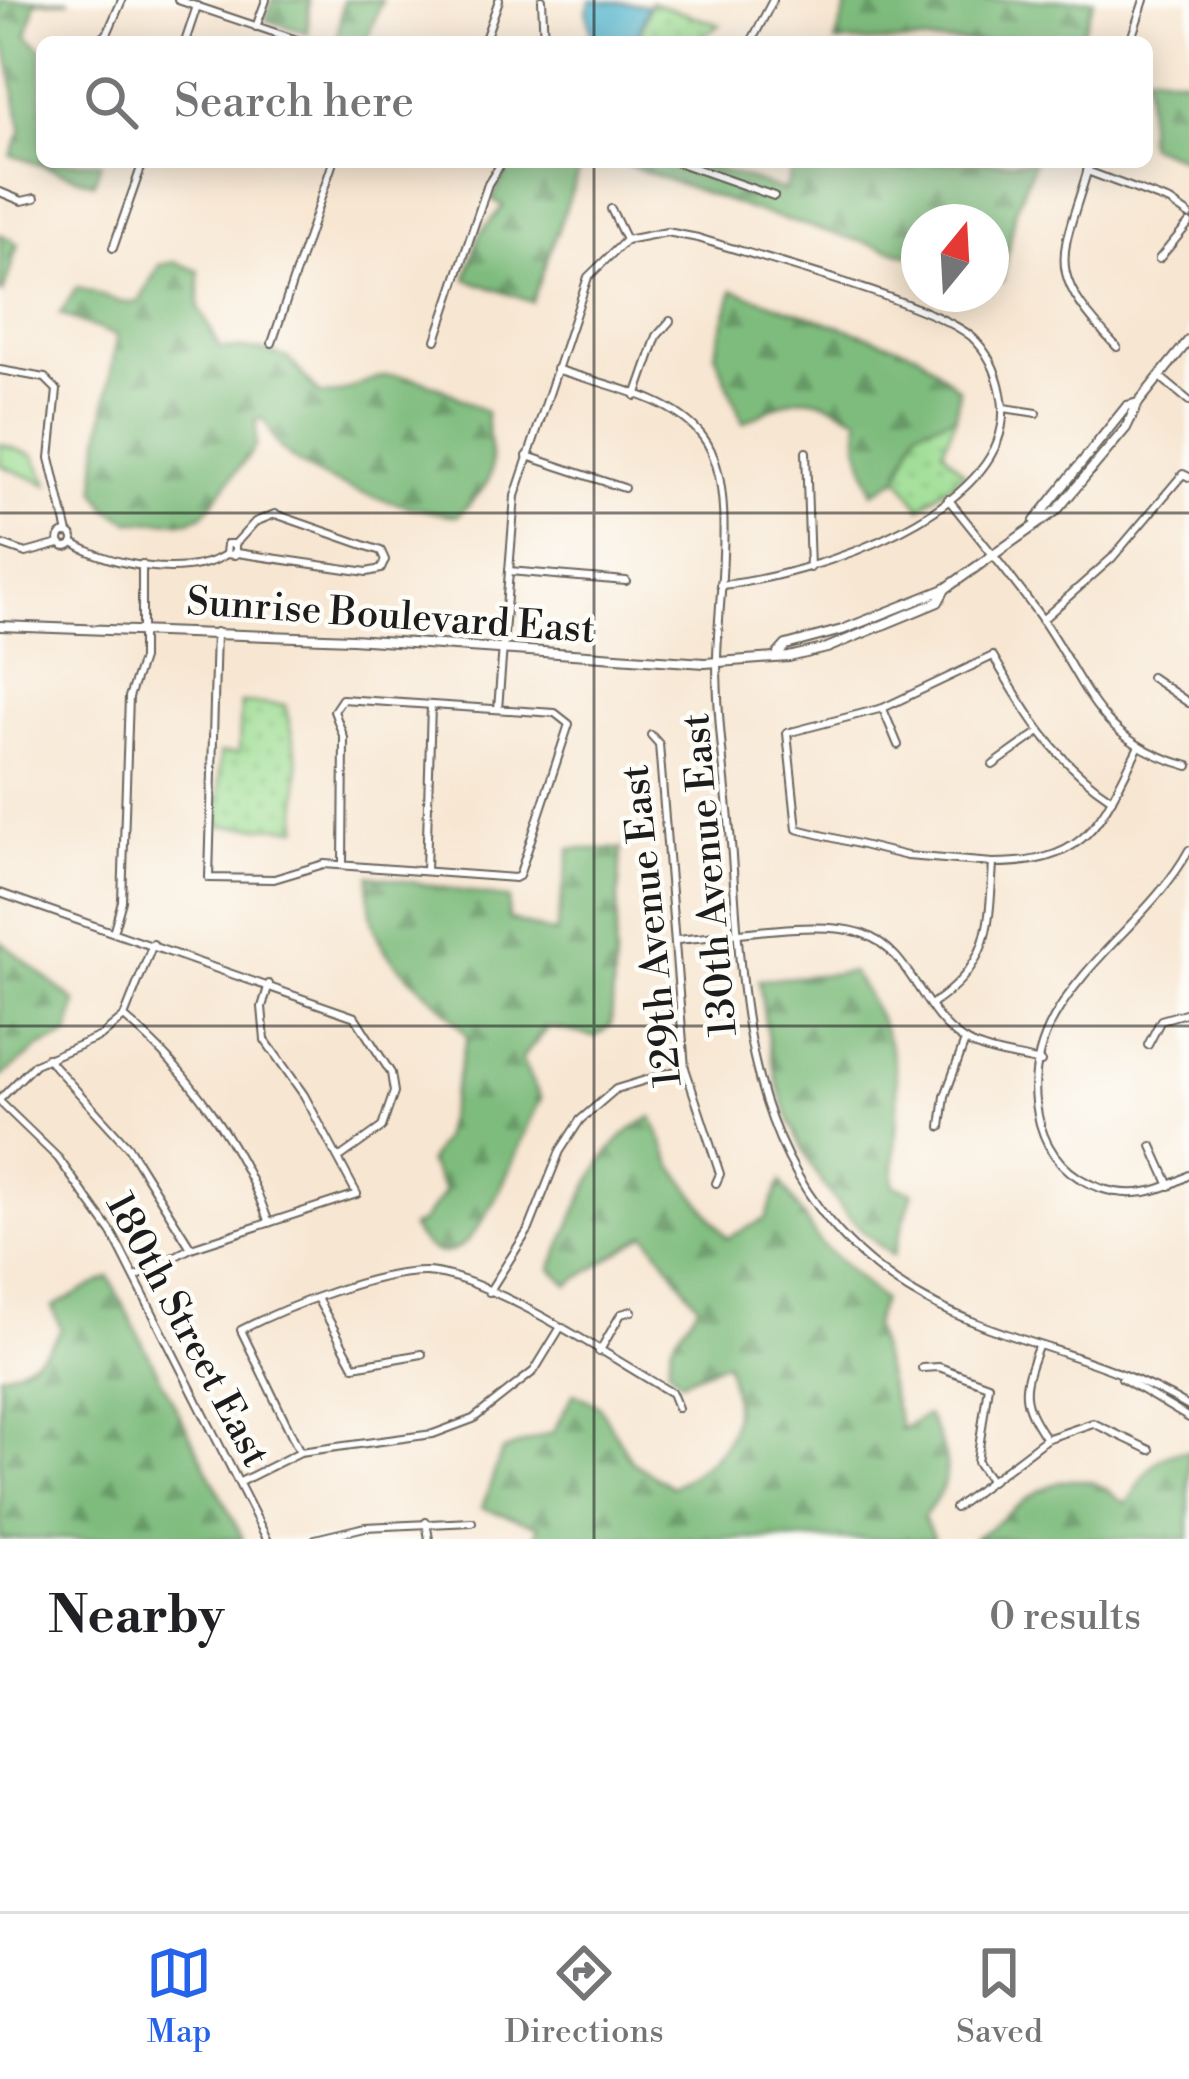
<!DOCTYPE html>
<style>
:root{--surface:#fff;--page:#f6f6f6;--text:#202124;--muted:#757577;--line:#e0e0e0;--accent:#2563eb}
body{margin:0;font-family:"Libre Bodoni",serif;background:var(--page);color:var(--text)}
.compass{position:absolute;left:901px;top:204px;width:108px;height:108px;border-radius:50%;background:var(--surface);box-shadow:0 6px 30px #0003;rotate:18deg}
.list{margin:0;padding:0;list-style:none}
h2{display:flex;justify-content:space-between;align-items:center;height:156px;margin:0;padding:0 48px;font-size:51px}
h2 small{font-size:39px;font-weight:400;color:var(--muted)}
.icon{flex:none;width:66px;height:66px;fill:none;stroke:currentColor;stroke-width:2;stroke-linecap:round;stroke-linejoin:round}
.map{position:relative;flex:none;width:1189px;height:1539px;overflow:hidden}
.search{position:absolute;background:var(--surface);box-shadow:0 6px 30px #0003;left:36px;right:36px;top:36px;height:132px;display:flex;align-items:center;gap:30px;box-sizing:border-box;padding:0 42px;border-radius:18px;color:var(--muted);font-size:45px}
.sheet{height:372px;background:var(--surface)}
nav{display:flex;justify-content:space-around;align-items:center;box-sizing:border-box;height:168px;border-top:3px solid var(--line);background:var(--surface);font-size:33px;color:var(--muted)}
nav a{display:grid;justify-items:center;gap:6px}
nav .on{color:var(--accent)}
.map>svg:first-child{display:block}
.grass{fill:#9ddd93;stroke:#5c7c58;stroke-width:3}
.forest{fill:url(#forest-firs);stroke:#4d6c4c;stroke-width:3}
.park{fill:url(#park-dots);stroke:#5c7c58;stroke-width:3}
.water{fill:#4db3cb;stroke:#346874;stroke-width:3}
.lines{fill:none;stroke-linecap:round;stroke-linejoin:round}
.minor-casing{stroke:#69635b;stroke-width:10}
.tertiary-casing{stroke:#69635b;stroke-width:12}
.minor{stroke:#fff;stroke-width:6}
.tertiary{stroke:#fff;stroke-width:8}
.grid{fill:none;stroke:#1c1c1c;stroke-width:3;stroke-opacity:0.55}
.labels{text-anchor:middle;stroke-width:9;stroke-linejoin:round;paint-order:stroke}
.street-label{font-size:39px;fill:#1c1c1c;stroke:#fdfcf7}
</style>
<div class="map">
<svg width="1189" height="1539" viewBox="0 0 1189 1539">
<defs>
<pattern id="forest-firs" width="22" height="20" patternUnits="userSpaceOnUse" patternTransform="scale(3)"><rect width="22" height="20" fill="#7ebc7d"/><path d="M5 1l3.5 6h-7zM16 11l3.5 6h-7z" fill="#669866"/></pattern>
<pattern id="park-dots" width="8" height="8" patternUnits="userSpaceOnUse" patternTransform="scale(3)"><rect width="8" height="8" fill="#9ddd93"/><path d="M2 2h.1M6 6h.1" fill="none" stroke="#87bd7e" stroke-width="1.8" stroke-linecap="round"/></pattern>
</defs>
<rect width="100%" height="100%" fill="#fdfcf7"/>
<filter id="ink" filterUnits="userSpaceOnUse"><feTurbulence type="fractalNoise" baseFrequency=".00833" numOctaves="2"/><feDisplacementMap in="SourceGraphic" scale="24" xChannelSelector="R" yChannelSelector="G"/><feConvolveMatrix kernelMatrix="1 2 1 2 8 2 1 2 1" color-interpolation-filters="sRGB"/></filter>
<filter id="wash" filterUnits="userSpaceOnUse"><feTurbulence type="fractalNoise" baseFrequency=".004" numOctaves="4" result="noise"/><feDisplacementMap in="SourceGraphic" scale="48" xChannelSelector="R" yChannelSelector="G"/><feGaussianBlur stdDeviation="2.7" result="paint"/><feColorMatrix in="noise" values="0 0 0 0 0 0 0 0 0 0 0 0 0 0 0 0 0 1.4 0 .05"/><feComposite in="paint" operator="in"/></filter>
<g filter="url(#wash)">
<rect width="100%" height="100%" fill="#f7e6d1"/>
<!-- grass -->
<path class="grass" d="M0 444 33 455 49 485 0 465Z"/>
<!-- forest -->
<g class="forest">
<path d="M0 0H70L36 1 27 35 42 49V162H101L94 183 11 155 22 130 5 43 0 42Z"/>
<path d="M273 0H309L308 33 266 20Z"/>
<path d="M343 0H382L366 42 337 40Z"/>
<path d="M849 0H1094L1079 42H835Z"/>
<path d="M1147 73 1189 79V161L1147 145Z"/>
<path d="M512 162H582L532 302 466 279 479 235 503 206 492 199Z"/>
<path d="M619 162H697L784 191 795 162H1034L1016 209 1002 282 991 279V222H919V258L752 210Z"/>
<path d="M0 234 18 244 3 293 0 291Z"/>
<path d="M175 262 199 271V307L220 348 261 350 288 358 320 394C344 397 361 380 385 376 420 371 455 397 486 412 490 473 506 470 457 516 405 508 314 486 278 445 272 439 270 427 265 420L256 419V446L203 515 189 521 130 522 107 508 96 490 98 452 117 336 60 314 77 287 120 302H139L159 265Z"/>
<path d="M733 290 918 353 959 389 956 416 917 429 899 477 873 493 858 445 859 418C802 388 797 395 743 423L715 353Z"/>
<path d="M570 849H621L611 1025 595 1037 549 1027 521 1059 541 1099C517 1138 467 1319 411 1227L421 1223 445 1192 428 1162 442 1139 467 1037C420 969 362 968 370 875L509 899 508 919 556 934Z"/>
<path d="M0 941 76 1002 69 1035 40 1047 0 1078Z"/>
<path d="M852 972C910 1056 897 1089 893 1185L913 1192 893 1256C797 1186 773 1092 759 980Z"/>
<path d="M652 1117 673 1166 727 1238 765 1219 781 1182 820 1243 882 1300 873 1325 901 1429 927 1415C951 1460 956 1477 923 1517L934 1539H535L539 1526 482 1508 502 1451 553 1432 574 1393 599 1406 632 1462 672 1487C730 1453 746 1428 726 1362L681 1381 668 1367 672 1343 698 1305 646 1234 568 1285 551 1268C577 1216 595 1142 652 1117Z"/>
<path d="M109 1277 243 1539H0V1374C24 1371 50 1351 61 1329L52 1307Z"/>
<path d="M1189 1451V1539H972C1013 1518 1049 1460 1103 1487 1113 1492 1115 1500 1127 1503 1145 1477 1154 1450 1189 1451Z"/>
</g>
<!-- park -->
<g class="park">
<path d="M651 2 720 25 694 42H637Z"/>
<path d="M956 416 943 450 964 473 920 508 899 477 917 429Z"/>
<path d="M241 703 285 705 298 760V828L219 826 220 753H239Z"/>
</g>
<!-- water -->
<path class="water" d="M591 0 648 5 636 42 592 37 587 11Z"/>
</g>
<g filter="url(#ink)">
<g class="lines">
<defs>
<g id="minor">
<path d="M178 0 303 42"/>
<path d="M542 0 544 42"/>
<path d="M256 27 266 0"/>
<path d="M96 42 107 34 122 0"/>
<path d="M185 42 197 6"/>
<path d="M484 42 499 0"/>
<path d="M751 42 773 0"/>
<path d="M1130 42 1144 0"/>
<path d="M677 162 774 196"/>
<path d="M1090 162C1062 260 1041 267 1117 347"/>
<path d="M1087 171 1170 202 1189 215"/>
<path d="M0 192 22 201 35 198"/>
<path d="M611 209 626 240"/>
<path d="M113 248 143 162"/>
<path d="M1159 259 1189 223"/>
<path d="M436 340 488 184 502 162"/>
<path d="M272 343 333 162"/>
<path d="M556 369C603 385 672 396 703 437 739 484 717 602 717 661 717 721 726 782 731 843 741 969 740 1102 819 1208 921 1344 1061 1330 1189 1407"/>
<path d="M0 370 45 378 57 390 50 458 68 533"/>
<path d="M1159 376 1189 401"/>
<path d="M636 396 657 336 670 321"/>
<path d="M1004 408 1037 413"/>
<path d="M806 452 810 568"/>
<path d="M527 456 624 488"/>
<path d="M948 499C979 537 1010 575 1039 615 1089 686 1095 741 1189 766"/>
<circle cx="66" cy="540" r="7"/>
<path d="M73 543C110 566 186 579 225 555"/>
<path d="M0 544 26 553 59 544"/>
<path d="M235 544H227L226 554 235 555V544L255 522 275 514 381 551 385 560 381 569 367 572 237 553"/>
<path d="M509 571 626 581"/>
<path d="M1042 620 1112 558 1183 474 1189 477"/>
<path d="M216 632 209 878 274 879 324 864 515 878 519 876 569 724 555 713 342 699 334 711 344 738 343 865"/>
<path d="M1151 677 1189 703"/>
<path d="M498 709 515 496 588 277 626 240 667 232 698 238C758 257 930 302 972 337 988 352 997 372 1001 393 1027 509 805 578 720 585"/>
<path d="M883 709 898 745"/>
<path d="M651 735 659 744 685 1068 720 1174 716 1183"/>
<path d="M993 765 1038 733"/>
<path d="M1189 850C1140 941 1008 1001 1040 1124 1049 1156 1069 1177 1100 1188 1132 1199 1161 1192 1189 1175"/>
<path d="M993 863 907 856 797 829 787 733 883 708 993 656C1026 713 1055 762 1112 799"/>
<path d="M426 871 431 705"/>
<path d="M0 893 355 1017 391 1073 394 1092 382 1127 340 1157"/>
<path d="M114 929 122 901 129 697 142 659V564"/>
<path d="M677 940C728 936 814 919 861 933 912 950 920 1012 962 1039 984 1053 1016 1056 1041 1062"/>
<path d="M932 1004C990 965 989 928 993 863 1089 863 1099 824 1139 746"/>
<path d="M124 1017C187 1069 242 1146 269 1223"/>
<path d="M1148 1045 1161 1020 1189 1012"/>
<path d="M47 1058 128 1147 191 1248"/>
<path d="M0 1099 35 1064 101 1036 124 1017 153 944"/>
<path d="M0 1102 58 1158 112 1233 267 1539"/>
<path d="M941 1127 945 1096 965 1041"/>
<path d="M1152 1146 1170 1186"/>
<path d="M136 1277 191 1248 357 1194 304 1095 265 1040 262 1007 269 984"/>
<path d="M489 1292 529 1229 560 1151 580 1120 616 1089 685 1068"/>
<path d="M318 1300 354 1366 422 1354"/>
<path d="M1038 1347C1021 1391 1020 1400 1046 1439"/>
<path d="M599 1352 621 1314 632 1311"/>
<path d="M922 1368 939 1367 988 1385 977 1462 990 1480"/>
<path d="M1122 1378 1189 1418"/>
<path d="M300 1452 241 1330C286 1307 374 1272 425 1272 486 1273 616 1361 672 1393L678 1408"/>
<path d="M240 1482 300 1452 433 1434 473 1419 534 1371 559 1330"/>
<path d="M955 1508 1046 1439 1093 1423 1150 1450"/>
<path d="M426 1522 429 1539"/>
<path d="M315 1539 365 1527 472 1522"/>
</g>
<g id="tertiary">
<path d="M1035 521 1127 406 1138 403"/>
<path d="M0 626 352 639 705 663 789 657 827 648 938 602 945 589"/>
<path d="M778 654 786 645 842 630 945 589 1057 510 1126 428 1138 403 1189 340"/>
</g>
</defs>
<!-- minor casing -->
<use href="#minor" class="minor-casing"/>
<!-- tertiary casing -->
<use href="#tertiary" class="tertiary-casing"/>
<!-- minor -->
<use href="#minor" class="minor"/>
<!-- tertiary -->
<use href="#tertiary" class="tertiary"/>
</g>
</g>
<!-- grid -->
<path class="grid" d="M594 0V42M594 162V1539M0 513H1189M0 1026H1189"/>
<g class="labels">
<!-- street labels -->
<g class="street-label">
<text transform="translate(391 614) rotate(4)" y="14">Sunrise Boulevard East</text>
<text transform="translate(708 875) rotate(-95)" y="14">130th Avenue East</text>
<text transform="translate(650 926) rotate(-96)" y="14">129th Avenue East</text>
<text transform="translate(189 1329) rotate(62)" y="14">180th Street East</text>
</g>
</g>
</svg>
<svg class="compass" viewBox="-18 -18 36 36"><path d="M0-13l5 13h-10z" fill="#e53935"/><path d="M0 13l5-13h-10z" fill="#757577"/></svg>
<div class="search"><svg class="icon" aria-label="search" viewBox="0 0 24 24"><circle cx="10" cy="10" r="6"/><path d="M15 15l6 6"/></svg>Search here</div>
</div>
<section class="sheet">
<h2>Nearby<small>0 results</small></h2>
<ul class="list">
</ul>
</section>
<nav>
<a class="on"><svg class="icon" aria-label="map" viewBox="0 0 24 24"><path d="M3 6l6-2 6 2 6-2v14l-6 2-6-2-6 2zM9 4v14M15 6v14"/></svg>Map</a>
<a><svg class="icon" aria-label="directions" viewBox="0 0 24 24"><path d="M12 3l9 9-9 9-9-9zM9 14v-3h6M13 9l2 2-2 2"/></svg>Directions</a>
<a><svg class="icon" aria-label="saved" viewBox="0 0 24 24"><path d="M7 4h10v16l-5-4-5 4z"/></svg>Saved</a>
</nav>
